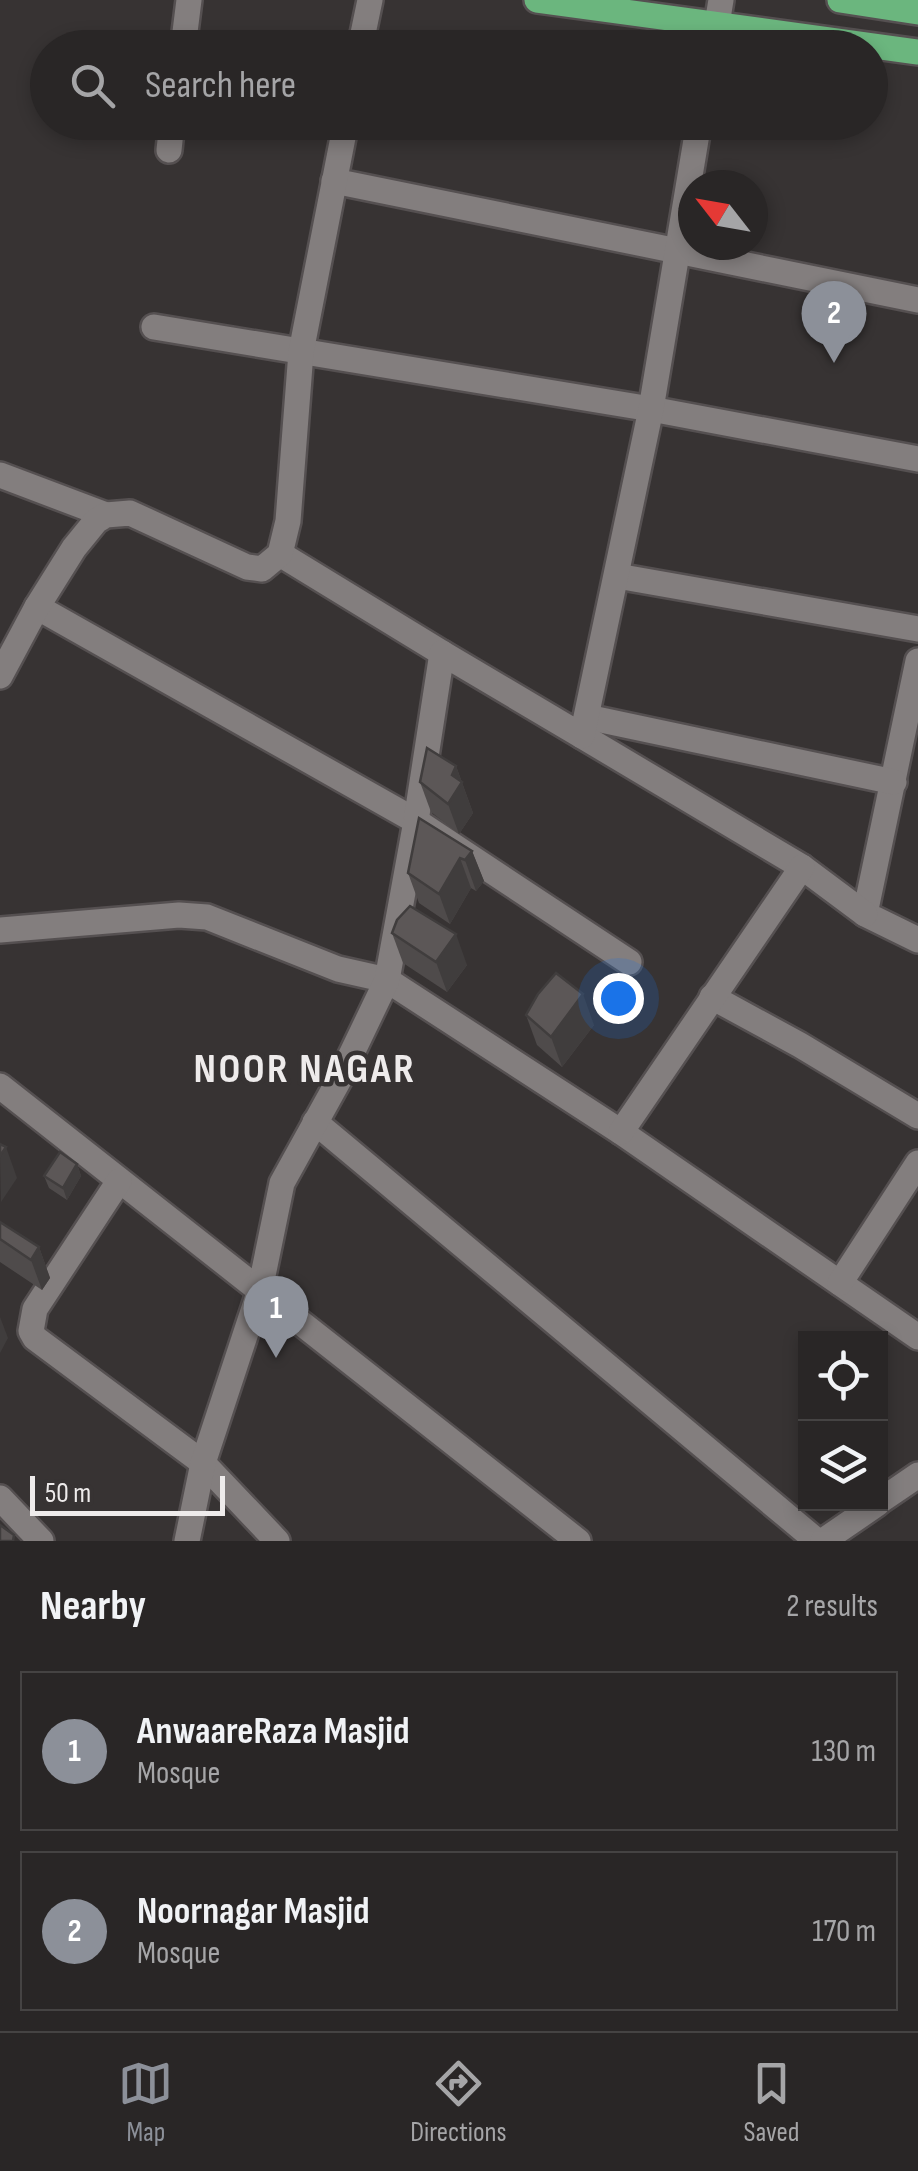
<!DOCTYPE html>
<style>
:root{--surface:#292626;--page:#312e2e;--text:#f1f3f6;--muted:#a5a5a7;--line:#454343;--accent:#8c9099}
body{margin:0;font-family:"Sofia Sans Condensed",sans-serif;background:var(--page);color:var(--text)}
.controls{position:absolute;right:30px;bottom:30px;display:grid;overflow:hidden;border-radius:0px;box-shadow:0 5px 15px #0003}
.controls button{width:90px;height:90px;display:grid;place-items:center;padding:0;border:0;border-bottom:2px solid var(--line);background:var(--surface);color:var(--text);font:50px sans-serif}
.compass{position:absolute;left:678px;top:170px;width:90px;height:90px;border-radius:50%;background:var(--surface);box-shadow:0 5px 15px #0003;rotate:301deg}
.scale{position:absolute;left:30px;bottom:25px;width:195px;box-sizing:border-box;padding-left:10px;border:5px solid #eeebeb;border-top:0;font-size:28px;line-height:35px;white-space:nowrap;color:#eeebeb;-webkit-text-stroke:8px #373333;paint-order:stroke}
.you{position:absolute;left:618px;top:998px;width:35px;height:35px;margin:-25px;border:8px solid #fff;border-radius:50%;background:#1a73e8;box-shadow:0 0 0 15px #1a73e833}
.badge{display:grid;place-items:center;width:65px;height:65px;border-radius:50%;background:var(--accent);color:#fff;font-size:32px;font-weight:700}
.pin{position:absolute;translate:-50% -82px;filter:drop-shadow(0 2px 5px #0008)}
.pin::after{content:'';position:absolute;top:52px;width:35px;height:30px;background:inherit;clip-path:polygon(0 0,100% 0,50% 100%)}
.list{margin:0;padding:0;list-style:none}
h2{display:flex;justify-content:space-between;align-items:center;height:130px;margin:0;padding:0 40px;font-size:42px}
h2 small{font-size:32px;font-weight:400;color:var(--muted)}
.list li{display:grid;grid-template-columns:65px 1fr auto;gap:30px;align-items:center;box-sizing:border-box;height:160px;margin:0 20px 20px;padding:0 20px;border:2px solid var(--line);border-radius:0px}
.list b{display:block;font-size:38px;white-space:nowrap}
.list p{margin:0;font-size:32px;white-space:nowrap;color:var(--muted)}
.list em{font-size:32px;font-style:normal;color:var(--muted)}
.icon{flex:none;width:55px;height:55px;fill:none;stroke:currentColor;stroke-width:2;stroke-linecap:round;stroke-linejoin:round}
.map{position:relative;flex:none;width:918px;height:1541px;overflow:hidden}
.search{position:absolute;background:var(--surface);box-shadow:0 5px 15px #0003;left:30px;right:30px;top:30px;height:110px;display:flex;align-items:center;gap:25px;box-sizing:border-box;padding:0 35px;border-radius:55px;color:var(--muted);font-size:38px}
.sheet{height:490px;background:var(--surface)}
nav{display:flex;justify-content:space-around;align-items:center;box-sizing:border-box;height:140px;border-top:2px solid var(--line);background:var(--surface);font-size:28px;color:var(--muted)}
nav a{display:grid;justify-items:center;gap:5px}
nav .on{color:var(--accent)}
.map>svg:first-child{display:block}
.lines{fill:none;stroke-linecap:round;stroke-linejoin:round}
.minor-casing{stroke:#555051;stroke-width:30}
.major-casing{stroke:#555051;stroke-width:30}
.minor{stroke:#837e7e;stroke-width:25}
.major{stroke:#6bb67e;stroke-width:25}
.wall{fill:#4f4b4b}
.shaded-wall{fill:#403d3d}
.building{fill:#5c5757;stroke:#403d3d;stroke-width:2.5}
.labels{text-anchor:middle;stroke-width:9;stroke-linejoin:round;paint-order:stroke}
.district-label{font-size:42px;font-weight:bold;letter-spacing:2.5px;fill:#eeebeb;stroke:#373333}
</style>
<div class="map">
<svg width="918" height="1541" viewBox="0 0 918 1541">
<rect width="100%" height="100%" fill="#373333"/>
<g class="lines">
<defs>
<g id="minor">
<path d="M183 48 189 0"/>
<path d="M360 48 370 0"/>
<path d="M713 48 721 0"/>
<path d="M169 150 172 122"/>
<path d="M334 181 918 300"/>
<path d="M154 327 651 409 918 459"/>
<path d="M0 475 106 515"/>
<path d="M280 554 442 653"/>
<path d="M617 576 918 629"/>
<path d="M37 607 416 821 629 962"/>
<path d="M918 661 865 914 918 940"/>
<path d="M0 676 37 607 74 548 96 521 106 515 130 513 247 567 262 569 280 554 288 521 301 352 346 122"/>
<path d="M587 717 894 782"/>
<path d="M582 736 802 867 865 914"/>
<path d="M0 930 179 915 207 917 338 969 387 980 621 1132 918 1337"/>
<path d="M712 997 800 1045 918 1116"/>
<path d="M0 1086 578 1541"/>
<path d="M315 1122 817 1541"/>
<path d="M621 1132 802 867"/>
<path d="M119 1181 35 1309 31 1331 35 1338 203 1463 277 1541"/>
<path d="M840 1283 918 1163"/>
<path d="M0 1498 41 1541"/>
<path d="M880 1501 918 1475"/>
<path d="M187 1541 203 1463 260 1290 282 1183 339 1080 387 980 416 821 442 653 582 736 651 409 699 122"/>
<path d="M823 1541 877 1504"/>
</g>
<g id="major">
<path d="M537 0 918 52"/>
<path d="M840 0 918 12"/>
</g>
</defs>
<!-- minor casing -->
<use href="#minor" class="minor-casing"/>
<!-- major casing -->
<use href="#major" class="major-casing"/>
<!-- minor -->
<use href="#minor" class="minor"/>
<!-- major -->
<use href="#major" class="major"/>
</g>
<!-- wall -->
<g class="wall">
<path d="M456 766 473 813 459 834 431 812 420 782Z"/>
<path d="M472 851 484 881 476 891 471 888 450 924 419 903 408 873Z"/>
<path d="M392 933 467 965 447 992 403 963Z"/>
<path d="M526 1015 594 1025 562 1067 537 1045Z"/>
<path d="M77 1164 81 1176 67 1200 49 1188 44 1176Z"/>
<path d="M0 1222 39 1247 50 1278 42 1290 0 1262Z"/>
</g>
<!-- shaded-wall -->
<g class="shaded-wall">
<path d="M456 766 473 813 459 834 448 804 452 775Z"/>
<path d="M472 851 484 881 476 891 465 860Z"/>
<path d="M460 858 471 888 450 924 439 894Z"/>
<path d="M456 934 467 965 447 992 436 962Z"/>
<path d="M583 994 594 1025 562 1067 551 1037Z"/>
<path d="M6 1147 17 1178 1 1202 0 1156Z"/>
<path d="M77 1164 81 1176 67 1200 63 1188Z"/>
<path d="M39 1247 50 1278 42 1290 31 1260Z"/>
<path d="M0 1317 8 1338 0 1353Z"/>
</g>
<!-- building -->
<g class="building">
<path d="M427 748 456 766 452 775 462 782 448 804 420 782Z"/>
<path d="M419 818 472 851 465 860 460 858 439 894 408 873Z"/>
<path d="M410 906 456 934 436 962 392 933 397 920Z"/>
<path d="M556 973 583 994 551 1037 526 1015 538 994Z"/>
<path d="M0 1144 6 1147 0 1156Z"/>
<path d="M60 1152 77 1164 63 1188 44 1176Z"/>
<path d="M0 1222 39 1247 31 1260 0 1239Z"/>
<path d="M0 1525 14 1535 13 1541H0Z"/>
</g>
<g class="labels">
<!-- district labels -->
<g class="district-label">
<text x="305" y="1082">NOOR NAGAR</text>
</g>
</g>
</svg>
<div class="controls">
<button><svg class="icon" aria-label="locate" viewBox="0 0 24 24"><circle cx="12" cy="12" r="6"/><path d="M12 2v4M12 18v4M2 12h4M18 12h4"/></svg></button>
<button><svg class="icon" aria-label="layers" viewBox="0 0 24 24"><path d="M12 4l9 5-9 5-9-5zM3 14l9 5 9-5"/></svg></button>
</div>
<svg class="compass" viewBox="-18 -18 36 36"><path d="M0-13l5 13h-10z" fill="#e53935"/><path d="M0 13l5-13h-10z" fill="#a5a5a7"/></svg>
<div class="scale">50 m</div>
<div class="you"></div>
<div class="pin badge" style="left:276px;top:1358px">1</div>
<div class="pin badge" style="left:834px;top:363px">2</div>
<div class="search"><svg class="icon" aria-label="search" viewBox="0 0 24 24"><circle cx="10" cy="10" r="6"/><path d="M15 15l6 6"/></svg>Search here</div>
</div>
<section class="sheet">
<h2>Nearby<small>2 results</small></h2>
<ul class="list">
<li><span class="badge">1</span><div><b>AnwaareRaza Masjid</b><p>Mosque</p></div><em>130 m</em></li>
<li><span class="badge">2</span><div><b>Noornagar Masjid</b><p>Mosque</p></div><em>170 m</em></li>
</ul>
</section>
<nav>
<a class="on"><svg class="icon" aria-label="map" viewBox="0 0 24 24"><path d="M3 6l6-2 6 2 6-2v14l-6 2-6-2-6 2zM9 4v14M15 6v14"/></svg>Map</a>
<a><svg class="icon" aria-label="directions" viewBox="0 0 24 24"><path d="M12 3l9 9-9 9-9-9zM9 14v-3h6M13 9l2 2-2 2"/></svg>Directions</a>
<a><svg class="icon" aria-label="saved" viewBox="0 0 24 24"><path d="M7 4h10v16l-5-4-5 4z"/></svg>Saved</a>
</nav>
